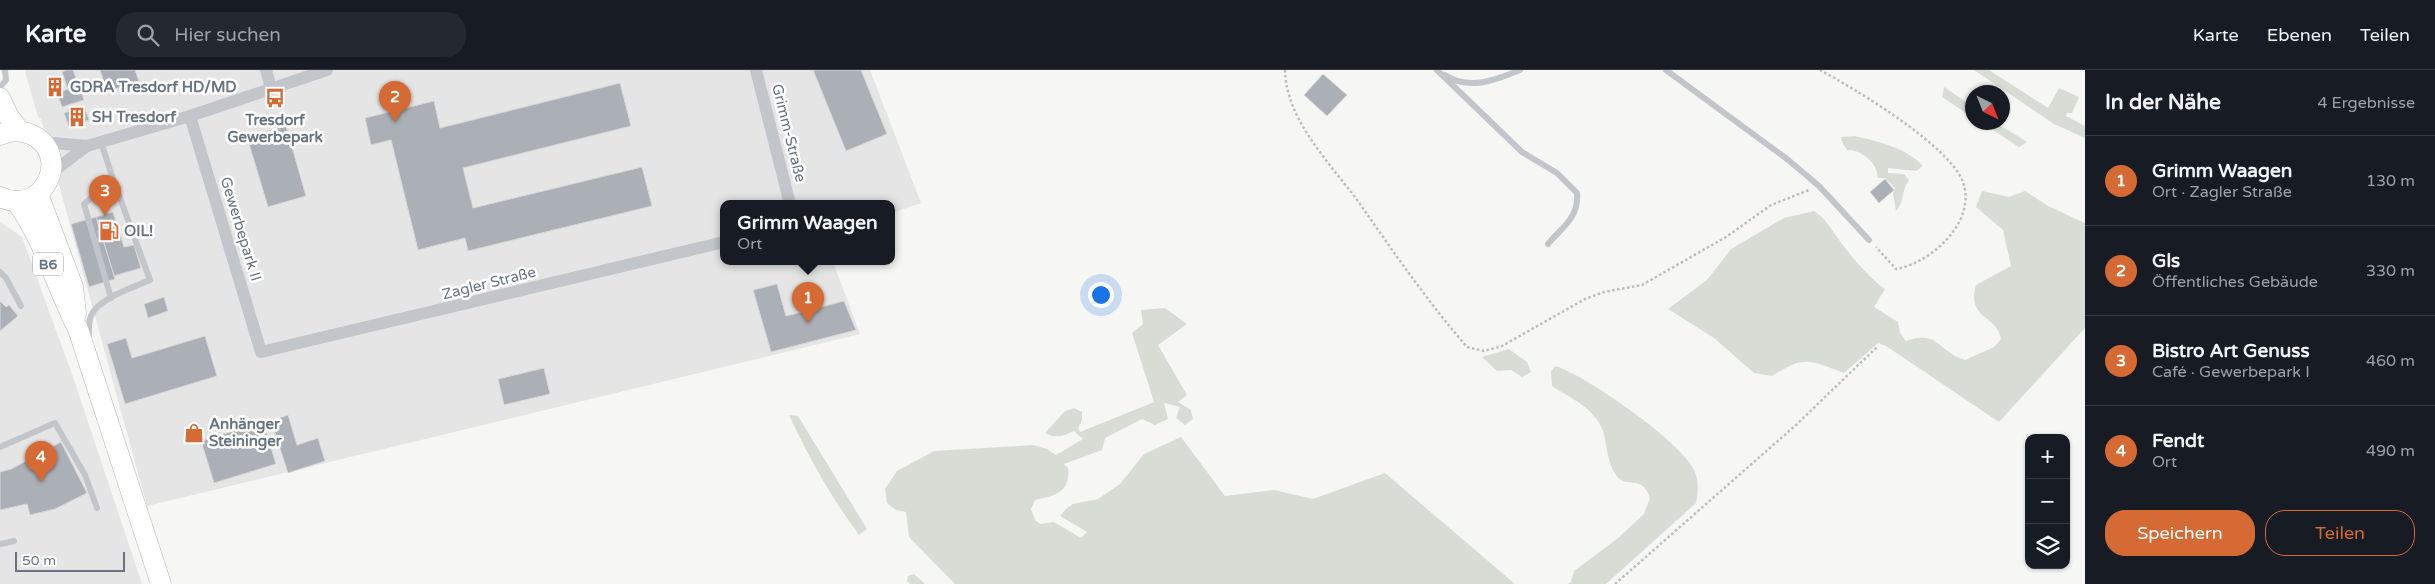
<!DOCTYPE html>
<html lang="de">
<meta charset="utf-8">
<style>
:root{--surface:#171b24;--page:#242831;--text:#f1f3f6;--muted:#9ea1a6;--line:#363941;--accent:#d66a34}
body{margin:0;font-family:"Varela Round",sans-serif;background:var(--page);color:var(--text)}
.controls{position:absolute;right:15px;bottom:15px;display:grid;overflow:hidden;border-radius:10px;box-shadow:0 1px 4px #0004}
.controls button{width:45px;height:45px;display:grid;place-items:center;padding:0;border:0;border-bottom:1px solid var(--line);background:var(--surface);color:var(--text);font:25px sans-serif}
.compass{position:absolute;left:1965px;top:15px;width:45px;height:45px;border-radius:50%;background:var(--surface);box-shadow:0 1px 4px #0004;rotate:137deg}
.scale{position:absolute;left:15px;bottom:12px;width:110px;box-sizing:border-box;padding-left:5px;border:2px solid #687482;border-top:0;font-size:14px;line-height:18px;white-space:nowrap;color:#687482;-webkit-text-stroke:4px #fff;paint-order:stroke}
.you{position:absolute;left:1100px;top:224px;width:18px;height:18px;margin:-12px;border:4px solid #fff;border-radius:50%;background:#1a73e8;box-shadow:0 0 0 8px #1a73e833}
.badge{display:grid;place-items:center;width:32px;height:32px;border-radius:50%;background:var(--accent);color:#fff;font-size:16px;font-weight:700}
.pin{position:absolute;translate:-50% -41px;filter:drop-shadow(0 1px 2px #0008)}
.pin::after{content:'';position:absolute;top:26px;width:18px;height:15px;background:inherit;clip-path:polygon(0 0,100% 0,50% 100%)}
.popup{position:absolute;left:720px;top:130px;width:175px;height:65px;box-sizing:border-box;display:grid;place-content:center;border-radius:10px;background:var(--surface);filter:drop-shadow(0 1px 4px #0005);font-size:16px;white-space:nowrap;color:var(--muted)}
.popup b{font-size:19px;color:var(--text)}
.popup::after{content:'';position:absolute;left:50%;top:100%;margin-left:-10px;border:10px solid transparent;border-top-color:var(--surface)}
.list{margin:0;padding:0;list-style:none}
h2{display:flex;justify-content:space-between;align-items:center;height:65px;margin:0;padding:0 20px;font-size:21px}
h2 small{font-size:16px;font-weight:400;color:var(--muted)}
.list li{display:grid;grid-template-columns:32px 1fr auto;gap:15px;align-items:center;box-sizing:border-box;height:90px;padding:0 20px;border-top:1px solid var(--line)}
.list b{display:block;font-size:19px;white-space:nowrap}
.list p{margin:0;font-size:16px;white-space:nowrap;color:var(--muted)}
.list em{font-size:16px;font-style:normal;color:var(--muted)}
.actions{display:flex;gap:10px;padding:15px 20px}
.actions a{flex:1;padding:11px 0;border:1px solid var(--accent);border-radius:20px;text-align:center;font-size:18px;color:var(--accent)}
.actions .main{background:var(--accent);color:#fff}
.icon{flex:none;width:28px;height:28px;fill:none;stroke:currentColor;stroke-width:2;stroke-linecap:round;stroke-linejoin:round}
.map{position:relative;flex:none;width:2085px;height:514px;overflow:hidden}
header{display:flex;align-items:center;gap:30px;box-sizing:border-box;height:70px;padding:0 25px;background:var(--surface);border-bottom:1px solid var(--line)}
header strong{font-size:24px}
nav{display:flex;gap:28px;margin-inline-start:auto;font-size:18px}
.search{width:350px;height:45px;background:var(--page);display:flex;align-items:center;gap:12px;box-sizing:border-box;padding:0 18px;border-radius:20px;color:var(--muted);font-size:19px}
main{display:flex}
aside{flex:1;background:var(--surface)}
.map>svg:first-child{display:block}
.built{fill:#e4e5e4}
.green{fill:#d7ddd5}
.building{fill:#aab0b6;stroke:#d8d8d6}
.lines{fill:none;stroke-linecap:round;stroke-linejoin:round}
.primary-casing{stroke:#b4b7bb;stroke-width:21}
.path{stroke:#babcbf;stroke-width:2.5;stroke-dasharray:2.5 2.5;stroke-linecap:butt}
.service{stroke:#c2c5c9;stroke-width:6}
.minor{stroke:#c2c5c9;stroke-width:12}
.primary{stroke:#fff;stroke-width:20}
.labels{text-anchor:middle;stroke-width:5;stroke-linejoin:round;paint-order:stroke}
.shield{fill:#fff;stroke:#959ea8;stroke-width:1}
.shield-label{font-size:14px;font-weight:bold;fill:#687482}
.poi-label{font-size:15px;font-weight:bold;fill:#687482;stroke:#fff;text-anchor:start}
.street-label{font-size:15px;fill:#687482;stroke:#fff}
</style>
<header>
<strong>Karte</strong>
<div class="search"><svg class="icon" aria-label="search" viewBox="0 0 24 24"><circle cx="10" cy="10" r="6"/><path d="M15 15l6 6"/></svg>Hier suchen</div>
<nav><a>Karte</a><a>Ebenen</a><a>Teilen</a></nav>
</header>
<main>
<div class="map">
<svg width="2085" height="514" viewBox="0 0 2085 514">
<rect width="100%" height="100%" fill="#f6f6f4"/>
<!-- built -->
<g class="built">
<path d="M27 0H870L921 133 892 143V134H724V192H833L860 264 147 436 41 49 38 47 25 1Z"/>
<path d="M0 152 22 167 73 307 142 514H0Z"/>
</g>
<!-- green -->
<g class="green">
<path d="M1974 0H1989L2048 38 2059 18 2079 27 2072 43H2067L2066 46 2085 56V68L2054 54Z"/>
<path d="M1944 17 1972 36V47L1942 27Z"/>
<path d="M1982 53H1997L2027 72 2019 77Z"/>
<path d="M1855 66C1879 72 1905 77 1923 96L1916 101 1888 98V103L1904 104 1909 110C1901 121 1905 131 1896 141L1893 123 1895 118 1885 108H1878C1877 93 1863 80 1847 80L1842 72 1841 67Z"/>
<path d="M1982 121 2009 127 2025 121 2048 136 2085 153V258L1999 352 1886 276 1878 273 1844 303C1809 290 1805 285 1772 306L1754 303 1714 268 1668 239 1707 210 1731 179 1784 148 1814 141C1825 148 1829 156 1837 167 1847 182 1871 210 1885 219L1874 237 1898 252 1900 263 1906 271C1938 259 1937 281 1965 290L1994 277 2001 269C1997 245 1966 249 1976 215L2011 196 2003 160 1976 137Z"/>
<path d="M1165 238 1187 254 1158 275 1187 325 1178 332 1191 340 1193 349 1185 355 1176 348 1180 337 1164 333 1168 349 1155 355 1142 349 1105 368 1102 380 1064 394 1068 398C1071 422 1055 426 1035 430L1031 439 1035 450 1040 454 1054 452 1081 468 1087 462 1060 446 1066 439 1073 434 1098 429 1120 414 1144 384 1181 367 1225 426 1274 420 1313 429 1385 403 1515 514H955L909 467 906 442 896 440 887 433 885 419 897 401 934 381 1033 375 1047 379 1056 385 1083 369 1074 361C1064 366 1055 369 1045 363L1065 341 1074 338 1082 342V350L1078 358 1080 362 1154 332 1132 263 1143 254 1141 240Z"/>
<path d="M1509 279 1527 292 1531 302 1522 307 1511 300 1497 301 1482 287Z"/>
<path d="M1555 296C1584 304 1685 374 1695 402 1699 412 1698 423 1696 433L1606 514H1568L1571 512 1574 501 1618 468 1644 444 1650 428C1642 403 1626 420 1616 405 1607 393 1607 374 1603 361 1595 338 1570 328 1552 316L1551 302Z"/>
<path d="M789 345 798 346 867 459 859 465C831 427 809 388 789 345Z"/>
<path d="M914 504 925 514H910L907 511 908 506Z"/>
</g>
<!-- building -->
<g class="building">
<path d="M67 0H73L84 30 62 37 57 23 68 19 62 2Z"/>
<path d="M100 0H135L139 11 107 22Z"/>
<path d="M813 0H861L887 64 846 81Z"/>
<path d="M1323 4 1347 25 1327 46 1304 25Z"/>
<path d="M60 11 62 18 50 22 48 16Z"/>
<path d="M620 13 631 56 463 98 473 138 642 97 652 136 468 181 465 168 418 180 391 70 371 75 365 48 434 31 440 58Z"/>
<path d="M84 36 89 50 69 57 64 43Z"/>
<path d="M286 56 306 126 268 137 247 67Z"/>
<path d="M1885 109 1894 120 1879 133 1870 122Z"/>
<path d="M113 142 124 177 134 175 141 198 114 206 96 147Z"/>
<path d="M96 147 115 209 89 217 71 154Z"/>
<path d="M777 214 786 246 844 231 856 260 771 282 753 220Z"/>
<path d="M164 227 168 241 148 248 144 234Z"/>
<path d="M0 231 6 237 9 235 18 246 0 261Z"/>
<path d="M205 266 217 306 125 334 107 274 126 268 132 288Z"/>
<path d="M544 298 550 324 504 335 498 309Z"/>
<path d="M288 345 297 375 318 368 325 391 288 403 271 351Z"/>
<path d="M263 352 276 394 214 413 201 371Z"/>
<path d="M61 372 87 423 55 439 30 445 27 434 0 440V402L11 399Z"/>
</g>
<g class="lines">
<defs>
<g id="primary">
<path d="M0 28 9 47 20 61"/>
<path d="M0 65C10 60 20 60 30 64 73 82 45 148 0 127"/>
<path d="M38 124 73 217 76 244"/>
<path d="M16 131C43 168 57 218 78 259L161 514"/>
</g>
</defs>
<!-- primary casing -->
<use href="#primary" class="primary-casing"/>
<!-- path -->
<g class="path">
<path d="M1285 0C1286 51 1332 95 1360 134 1394 183 1428 232 1467 277L1484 281 1502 276 1585 229 1604 222 1642 215 1726 167 1771 135 1809 120"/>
<path d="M1820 0C1855 19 1949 75 1963 112 1969 128 1964 146 1955 159 1942 178 1919 195 1896 199L1876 177"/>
<path d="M1615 514 1796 355 1877 277"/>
</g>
<!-- service -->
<g class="service">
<path d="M1437 0 1522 82 1557 103 1577 123C1579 148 1562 157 1548 174"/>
<path d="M1666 0 1787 89 1819 116 1869 170"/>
<path d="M1445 5C1469 21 1496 10 1520 0"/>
<path d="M0 17 6 10 5 0"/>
<path d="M101 72 113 109 84 134 111 228"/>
<path d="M0 202 6 208 21 236"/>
<path d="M89 269C89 262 88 253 91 246 97 229 134 217 150 210L113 109"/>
<path d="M0 377 55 353 85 405 97 438"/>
<path d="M0 474 14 471"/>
</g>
<!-- minor -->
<g class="minor">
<path d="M266 0 271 18"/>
<path d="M756 0 790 134"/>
<path d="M190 46 261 282 724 172"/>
<path d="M42 72 87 76"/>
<path d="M51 103 87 76 190 46 327 0"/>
</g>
<!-- primary -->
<use href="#primary" class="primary"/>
</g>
<!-- icons -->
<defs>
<symbol id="building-bare" viewBox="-9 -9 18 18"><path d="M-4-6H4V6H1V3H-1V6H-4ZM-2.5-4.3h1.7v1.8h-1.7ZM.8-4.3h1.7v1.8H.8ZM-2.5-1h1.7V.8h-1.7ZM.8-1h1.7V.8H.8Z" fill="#d66a34" stroke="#fff" stroke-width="2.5" paint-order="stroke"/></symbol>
<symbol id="bus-bare" viewBox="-9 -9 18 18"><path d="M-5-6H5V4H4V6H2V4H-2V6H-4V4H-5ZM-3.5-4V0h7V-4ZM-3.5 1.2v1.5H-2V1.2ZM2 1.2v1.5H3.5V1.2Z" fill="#d66a34" stroke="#fff" stroke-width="2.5" paint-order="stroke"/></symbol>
<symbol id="fuel-bare" viewBox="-9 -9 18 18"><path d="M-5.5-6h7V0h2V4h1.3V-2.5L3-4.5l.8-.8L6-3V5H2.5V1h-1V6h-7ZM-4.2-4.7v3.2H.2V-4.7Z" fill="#d66a34" stroke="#fff" stroke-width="2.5" paint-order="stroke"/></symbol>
<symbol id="shop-bare" viewBox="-9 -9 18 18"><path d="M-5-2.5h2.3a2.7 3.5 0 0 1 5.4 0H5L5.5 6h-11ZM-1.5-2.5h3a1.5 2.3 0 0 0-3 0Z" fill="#d66a34" stroke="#fff" stroke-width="2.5" paint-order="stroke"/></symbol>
</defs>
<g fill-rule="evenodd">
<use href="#building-bare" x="41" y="3" width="28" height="28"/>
<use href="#bus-bare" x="261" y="14" width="28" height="28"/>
<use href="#building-bare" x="63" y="33" width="28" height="28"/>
<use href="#fuel-bare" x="95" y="147" width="28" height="28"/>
<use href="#shop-bare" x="180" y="349" width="28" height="28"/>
</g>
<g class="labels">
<!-- shield labels -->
<rect class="shield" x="33" y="182.5" width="30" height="23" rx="4"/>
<g class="shield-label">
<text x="48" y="199">B6</text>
</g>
<!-- poi labels -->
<g class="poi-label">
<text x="70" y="22">GDRA Tresdorf HD/MD</text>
<text x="92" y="52">SH Tresdorf</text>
<text x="275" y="55" text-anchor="middle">Tresdorf<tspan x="275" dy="17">Gewerbepark</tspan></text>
<text x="124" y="166">OIL!</text>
<text x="209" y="359">Anhänger<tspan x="209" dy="17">Steininger</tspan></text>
</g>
<!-- street labels -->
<g class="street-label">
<text transform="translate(789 63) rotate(76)" y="5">Grimm-Straße</text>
<text transform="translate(241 159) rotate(73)" y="5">Gewerbepark II</text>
<text transform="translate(489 213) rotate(-14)" y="5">Zagler Straße</text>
</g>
</g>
</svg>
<div class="controls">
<button>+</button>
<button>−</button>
<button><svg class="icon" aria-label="layers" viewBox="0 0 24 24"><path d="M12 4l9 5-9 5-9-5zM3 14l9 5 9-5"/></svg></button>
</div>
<svg class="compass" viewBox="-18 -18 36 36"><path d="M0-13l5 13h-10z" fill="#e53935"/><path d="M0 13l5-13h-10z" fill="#9ea1a6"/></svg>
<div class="scale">50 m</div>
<div class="you"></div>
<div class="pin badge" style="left:808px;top:253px">1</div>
<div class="popup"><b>Grimm Waagen</b>Ort</div>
<div class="pin badge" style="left:395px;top:52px">2</div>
<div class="pin badge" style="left:105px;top:146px">3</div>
<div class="pin badge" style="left:41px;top:412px">4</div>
</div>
<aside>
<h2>In der Nähe<small>4 Ergebnisse</small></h2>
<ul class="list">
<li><span class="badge">1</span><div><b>Grimm Waagen</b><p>Ort · Zagler Straße</p></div><em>130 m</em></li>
<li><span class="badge">2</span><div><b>Gls</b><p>Öffentliches Gebäude</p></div><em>330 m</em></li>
<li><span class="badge">3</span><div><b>Bistro Art Genuss</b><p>Café · Gewerbepark I</p></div><em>460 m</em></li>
<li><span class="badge">4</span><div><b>Fendt</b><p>Ort</p></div><em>490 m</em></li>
</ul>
<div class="actions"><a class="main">Speichern</a><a>Teilen</a></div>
</aside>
</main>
